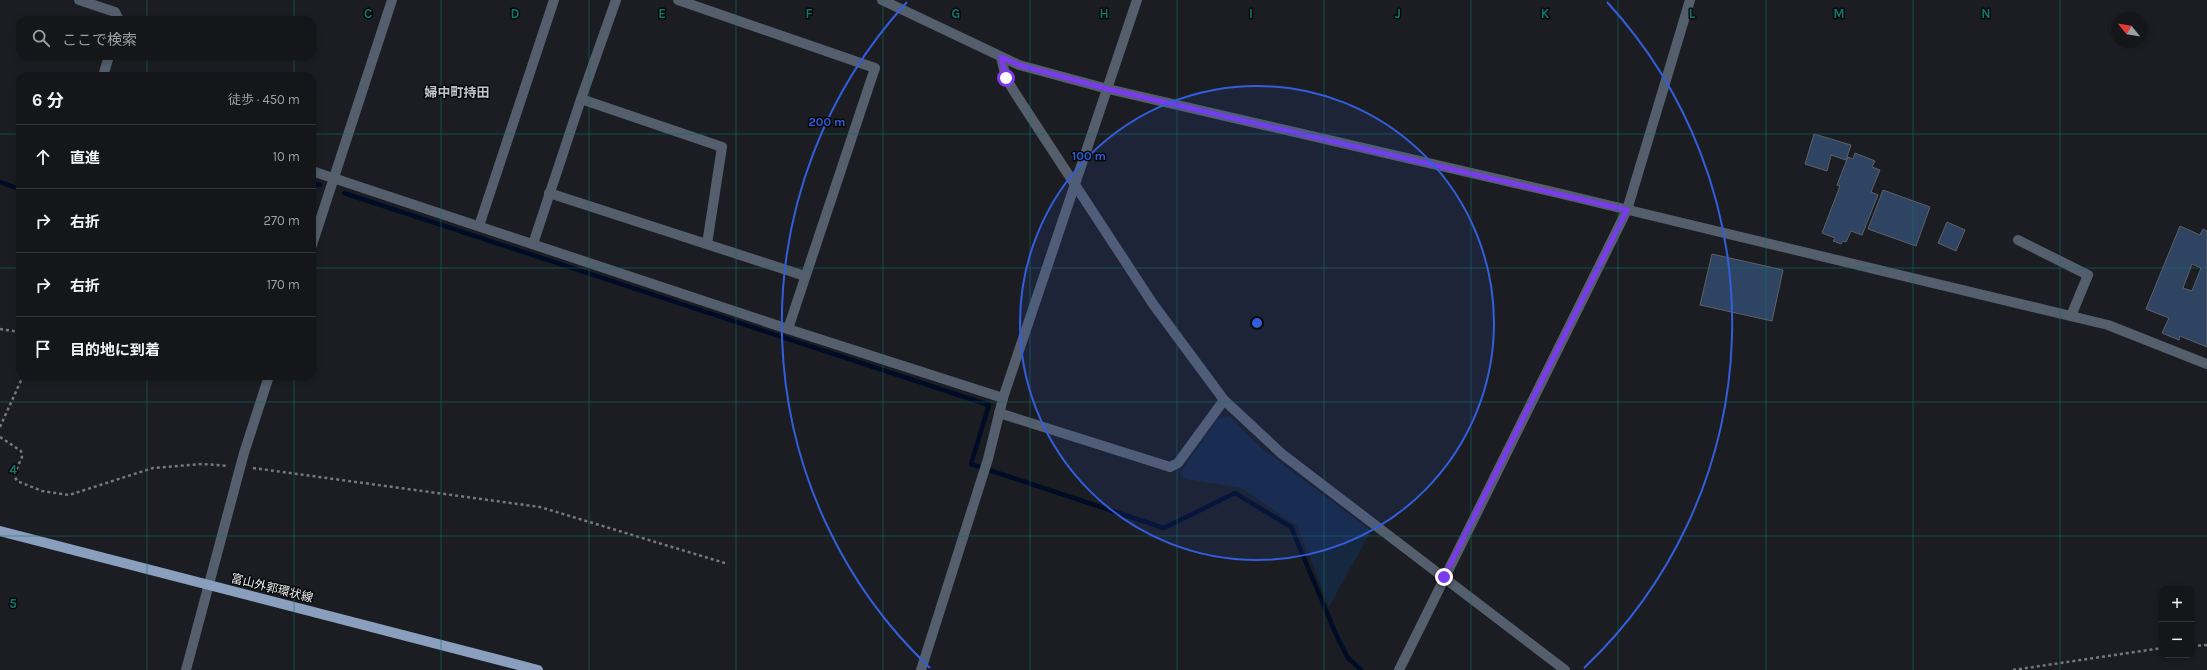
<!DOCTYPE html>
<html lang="ja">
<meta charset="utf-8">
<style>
:root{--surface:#14161a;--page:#1d1f23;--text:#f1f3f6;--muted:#9d9fa2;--line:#333539}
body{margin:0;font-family:Karla,"Noto Sans JP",sans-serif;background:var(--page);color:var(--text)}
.controls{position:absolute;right:12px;bottom:12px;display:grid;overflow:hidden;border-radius:8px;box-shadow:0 2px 6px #0003}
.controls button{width:36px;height:36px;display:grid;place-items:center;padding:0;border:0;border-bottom:1px solid var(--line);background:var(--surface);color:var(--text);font:20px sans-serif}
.compass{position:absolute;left:2111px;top:12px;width:36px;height:36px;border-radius:50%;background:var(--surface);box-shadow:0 2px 6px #0003;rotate:300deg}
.stop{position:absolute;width:12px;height:12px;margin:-9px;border:3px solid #7c3aed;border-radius:50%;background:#fff}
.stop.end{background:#7c3aed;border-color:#fff;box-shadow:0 1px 4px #0008}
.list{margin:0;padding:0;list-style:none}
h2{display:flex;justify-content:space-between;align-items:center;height:52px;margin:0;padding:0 16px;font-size:17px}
h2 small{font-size:13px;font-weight:400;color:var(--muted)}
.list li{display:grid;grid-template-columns:26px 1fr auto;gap:12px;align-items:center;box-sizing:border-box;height:64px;padding:0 16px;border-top:1px solid var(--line)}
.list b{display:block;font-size:15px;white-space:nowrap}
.list em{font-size:13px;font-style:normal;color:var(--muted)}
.icon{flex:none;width:22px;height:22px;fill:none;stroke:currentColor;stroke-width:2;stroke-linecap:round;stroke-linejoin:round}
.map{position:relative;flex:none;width:2207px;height:670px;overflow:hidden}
.search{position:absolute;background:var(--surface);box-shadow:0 2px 6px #0003;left:16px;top:16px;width:300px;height:44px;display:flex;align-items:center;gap:10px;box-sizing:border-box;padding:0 14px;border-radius:12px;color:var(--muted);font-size:15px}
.panel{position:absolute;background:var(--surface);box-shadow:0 2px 6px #0003;left:16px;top:72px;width:300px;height:308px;border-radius:12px}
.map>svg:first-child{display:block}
.green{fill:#162740}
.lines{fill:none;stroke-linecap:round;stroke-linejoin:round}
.stream{stroke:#000c26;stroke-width:4.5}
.building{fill:#2f4463;stroke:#5d6065;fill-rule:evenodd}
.path{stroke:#76787c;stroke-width:2.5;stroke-dasharray:3 3;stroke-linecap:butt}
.minor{stroke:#545e6c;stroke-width:10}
.tertiary{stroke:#545e6c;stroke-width:10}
.primary{stroke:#8a9fbd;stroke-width:10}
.route{stroke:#7c3aed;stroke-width:5}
.grid{fill:none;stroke:#0f766e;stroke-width:1;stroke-opacity:0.55}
.ring{fill:none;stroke:#325edb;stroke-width:2}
.labels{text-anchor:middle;stroke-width:3;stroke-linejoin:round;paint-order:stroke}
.street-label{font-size:12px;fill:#eef0f3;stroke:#070809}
.neighbourhood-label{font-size:13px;font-weight:bold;fill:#c1c5ca;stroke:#070809}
.grid-label{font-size:13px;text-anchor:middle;font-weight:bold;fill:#0f766e;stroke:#070809;stroke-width:3;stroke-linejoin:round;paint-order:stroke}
.centre{fill:#325edb;stroke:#070809;stroke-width:2}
.ring-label{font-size:12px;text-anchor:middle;font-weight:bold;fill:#325edb;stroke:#070809;stroke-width:3;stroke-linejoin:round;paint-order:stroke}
</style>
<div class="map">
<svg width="2207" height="670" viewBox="0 0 2207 670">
<rect width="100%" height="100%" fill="#1b1d22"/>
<!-- green -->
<path class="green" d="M1229 416 1260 447 1371 531 1329 607 1297 526 1242 488 1186 479 1180 473 1217 419Z"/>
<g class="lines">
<!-- stream -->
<g class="stream">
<path d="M0 182 20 189"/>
<path d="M312 183 320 185"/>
<path d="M344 193 989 405 971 464 1164 528 1235 493 1291 527 1338 639 1348 658 1361 670"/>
</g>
</g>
<!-- building -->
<g class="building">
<path d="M1814 134 1851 145 1846 160 1831 155 1827 171 1805 164Z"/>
<path d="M1855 153 1875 161 1872 167 1880 170 1871 192 1878 195 1862 235 1851 231 1846 242 1843 241 1841 244 1833 241 1835 238 1822 233 1840 186 1837 185 1848 157 1853 159Z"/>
<path d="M1883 190 1930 207 1916 246 1868 229Z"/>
<path d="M1947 222 1965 230 1956 251 1938 243Z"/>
<path d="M2180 226 2200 235 2203 229 2207 231V347L2180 336 2179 340 2162 333 2169 318 2146 309ZM2192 264 2201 268 2192 291 2183 288Z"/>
<path d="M1712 254 1783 270 1772 321 1700 305Z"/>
</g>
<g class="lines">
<!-- path -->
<g class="path">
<path d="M0 329 20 332"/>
<path d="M0 427 23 376"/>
<path d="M0 437 21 451 22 457 14 475 17 481 42 491 69 495 153 468 203 464 228 466"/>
<path d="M253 468 540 507 728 564"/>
<path d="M2192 646 2207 645"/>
<path d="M2013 670 2162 648"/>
</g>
<!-- minor -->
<g class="minor">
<path d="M79 0 115 12 119 20"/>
<path d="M678 0 875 68 788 329"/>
<path d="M1001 57 1006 78 1015 93 1153 304 1224 400 1282 454 1565 670"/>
<path d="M103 76 109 56"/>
<path d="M581 99 722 147 707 244"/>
<path d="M312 171 788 329 1003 398"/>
<path d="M549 193 805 276"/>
<path d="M479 226 554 0"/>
<path d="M2018 240 2088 275 2071 316"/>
<path d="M533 244 581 99 616 0"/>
<path d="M312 245 392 0"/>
<path d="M999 413 1170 467 1178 463 1224 400"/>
<path d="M186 670 244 453 269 376"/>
<path d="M921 670 988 459 1003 398 1137 0"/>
</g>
<!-- tertiary -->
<g class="tertiary">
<path d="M882 0 1019 65 1108 89 1562 194 2108 325 2207 364"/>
<path d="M1399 670 1627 210 1690 0"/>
</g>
<!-- primary -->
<path class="primary" d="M0 531 538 670"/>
</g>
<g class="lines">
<!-- route -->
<path class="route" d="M1006 78 1001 57 1019 65 1108 89 1627 210 1444 577"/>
</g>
<!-- grid -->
<path class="grid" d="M147 0V20M294 0V20M441 0V670M589 0V670M736 0V670M883 0V670M1030 0V670M1177 0V670M1324 0V670M1471 0V670M1618 0V670M1766 0V670M1913 0V670M2060 0V670M147 56V76M294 56V76M0 134H20M312 134H2207M0 268H20M312 268H2207M147 376V670M294 376V670M0 402H2207M0 536H2207"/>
<!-- distance rings -->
<circle cx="1257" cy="323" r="237" fill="#325edb" fill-opacity=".12"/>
<g class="ring">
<circle cx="1257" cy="323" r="237"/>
<path d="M930 668A475 475 0 0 1 907 2M1607 2A475 475 0 0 1 1584 668"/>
</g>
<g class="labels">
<!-- street labels -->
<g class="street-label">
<text transform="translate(272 588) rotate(14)" y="4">富山外郭環状線</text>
</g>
<!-- neighbourhood labels -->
<g class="neighbourhood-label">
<text x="457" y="97">婦中町持田</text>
</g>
</g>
<g class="grid-label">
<text x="368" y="18">C</text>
<text x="515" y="18">D</text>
<text x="662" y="18">E</text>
<text x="809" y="18">F</text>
<text x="956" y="18">G</text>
<text x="1104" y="18">H</text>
<text x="1251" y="18">I</text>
<text x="1398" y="18">J</text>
<text x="1545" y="18">K</text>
<text x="1692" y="18">L</text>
<text x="1839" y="18">M</text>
<text x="1986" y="18">N</text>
<text x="13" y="474">4</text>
<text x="13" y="608">5</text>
</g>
<circle cx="1257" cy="323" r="6" class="centre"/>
<g class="ring-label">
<text x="827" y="126">200 m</text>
<text x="1089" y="160">100 m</text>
</g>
</svg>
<div class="controls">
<button>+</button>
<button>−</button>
</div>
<svg class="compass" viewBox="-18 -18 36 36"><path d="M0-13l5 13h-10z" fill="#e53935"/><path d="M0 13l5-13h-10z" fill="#9d9fa2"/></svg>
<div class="stop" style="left:1006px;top:78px"></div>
<div class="stop end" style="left:1444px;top:577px"></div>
<div class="search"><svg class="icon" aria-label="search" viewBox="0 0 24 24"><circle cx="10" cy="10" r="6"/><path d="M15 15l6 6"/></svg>ここで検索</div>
<section class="panel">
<h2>6 分<small>徒歩 · 450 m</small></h2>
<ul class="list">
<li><svg class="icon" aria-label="ahead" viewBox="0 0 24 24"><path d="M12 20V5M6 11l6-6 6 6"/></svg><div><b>直進</b></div><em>10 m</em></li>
<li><svg class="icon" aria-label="right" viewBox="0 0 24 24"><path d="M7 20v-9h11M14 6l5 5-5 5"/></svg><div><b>右折</b></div><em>270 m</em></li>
<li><svg class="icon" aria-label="right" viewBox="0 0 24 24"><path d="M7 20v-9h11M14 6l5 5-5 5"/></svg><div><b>右折</b></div><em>170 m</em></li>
<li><svg class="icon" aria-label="arrive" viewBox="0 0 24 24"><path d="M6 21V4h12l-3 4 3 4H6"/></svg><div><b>目的地に到着</b></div></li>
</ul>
</section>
</div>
